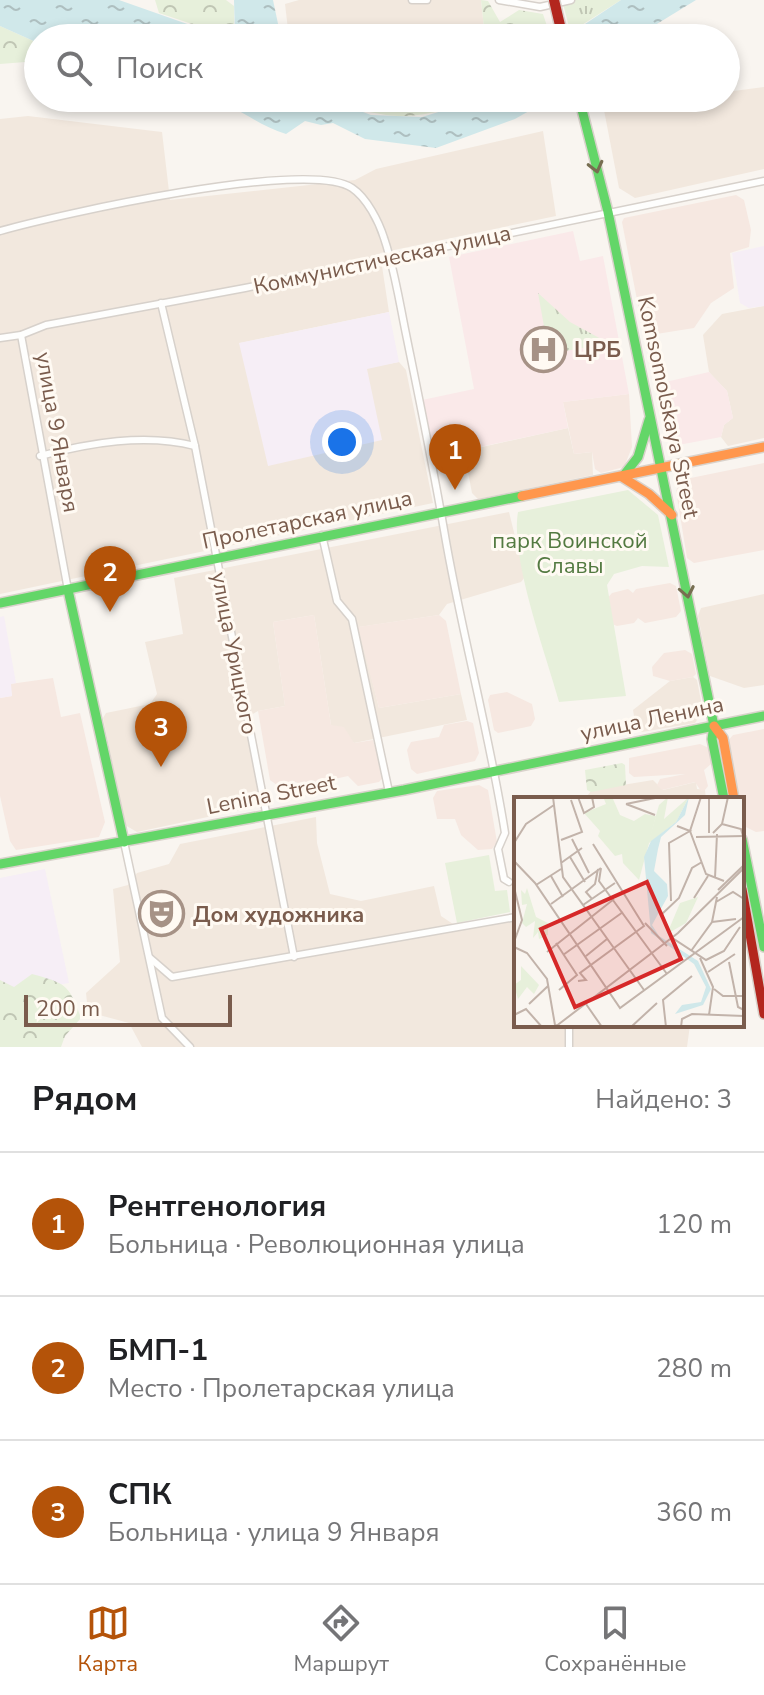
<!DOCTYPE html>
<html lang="ru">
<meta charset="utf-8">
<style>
:root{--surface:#fff;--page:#f6f6f6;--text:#202124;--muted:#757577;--line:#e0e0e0;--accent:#b45309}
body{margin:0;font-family:"Nunito Sans",sans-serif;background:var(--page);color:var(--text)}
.scale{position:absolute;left:24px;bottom:20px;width:208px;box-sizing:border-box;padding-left:8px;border:4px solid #7a5c4d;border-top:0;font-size:22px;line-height:28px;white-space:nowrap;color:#7a5c4d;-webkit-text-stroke:6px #fffaf3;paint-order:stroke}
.you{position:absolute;left:342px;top:442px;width:28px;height:28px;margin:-20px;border:6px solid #fff;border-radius:50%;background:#1a73e8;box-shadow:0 0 0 12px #1a73e833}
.badge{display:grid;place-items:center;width:52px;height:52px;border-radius:50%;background:var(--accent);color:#fff;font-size:26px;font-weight:700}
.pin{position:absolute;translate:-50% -66px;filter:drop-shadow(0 2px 4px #0008)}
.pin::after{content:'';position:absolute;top:42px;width:28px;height:24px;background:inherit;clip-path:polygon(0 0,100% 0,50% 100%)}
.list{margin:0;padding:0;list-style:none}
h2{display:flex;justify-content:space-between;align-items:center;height:104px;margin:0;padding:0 32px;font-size:34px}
h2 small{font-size:26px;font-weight:400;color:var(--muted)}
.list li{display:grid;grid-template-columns:52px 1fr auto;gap:24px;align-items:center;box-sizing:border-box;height:144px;padding:0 32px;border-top:2px solid var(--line)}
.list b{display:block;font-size:30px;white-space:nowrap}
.list p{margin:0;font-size:26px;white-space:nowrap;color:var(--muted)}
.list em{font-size:26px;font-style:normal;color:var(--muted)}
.icon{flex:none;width:44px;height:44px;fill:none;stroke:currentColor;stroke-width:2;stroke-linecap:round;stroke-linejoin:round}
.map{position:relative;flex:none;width:764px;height:1047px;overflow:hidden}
.search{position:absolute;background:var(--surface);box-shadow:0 4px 12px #0003;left:24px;right:24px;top:24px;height:88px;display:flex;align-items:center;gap:20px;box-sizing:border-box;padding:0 28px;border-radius:44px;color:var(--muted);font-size:30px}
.sheet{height:536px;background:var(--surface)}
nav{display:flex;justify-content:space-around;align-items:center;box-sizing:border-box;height:112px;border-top:2px solid var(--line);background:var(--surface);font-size:22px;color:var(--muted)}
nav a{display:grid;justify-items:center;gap:4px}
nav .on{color:var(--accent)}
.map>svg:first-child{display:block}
.residential{fill:#f2e8de}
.commercial{fill:#f6e8e1}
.education{fill:#f6eef6}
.medical{fill:#fae9e9}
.grass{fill:url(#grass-tufts)}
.forest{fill:url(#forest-crowns)}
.green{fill:#e7f0db}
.water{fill:url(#water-ripples)}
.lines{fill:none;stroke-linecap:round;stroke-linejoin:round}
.street-casing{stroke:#d7d1cb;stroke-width:9}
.fast-casing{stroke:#d9d2cb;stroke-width:12}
.slow-casing{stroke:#d9d2cb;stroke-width:12}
.jam-casing{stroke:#d9d2cb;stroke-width:12}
.street{stroke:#fefefd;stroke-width:6}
.fast{stroke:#63d668;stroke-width:9}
.slow{stroke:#ff974d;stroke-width:9}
.jam{stroke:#b3261e;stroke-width:9}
.jam-bridge-casing{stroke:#dad1cc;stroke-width:13;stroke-linecap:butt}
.jam-bridge{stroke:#b3261e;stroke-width:10}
.oneway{stroke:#776e51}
.labels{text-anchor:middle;stroke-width:6;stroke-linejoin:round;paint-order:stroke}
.street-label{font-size:22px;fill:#7a5c4d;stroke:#fffaf3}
.poi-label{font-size:22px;font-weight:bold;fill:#7a5c4d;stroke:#fffaf3;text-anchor:start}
.park-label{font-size:22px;fill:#537a41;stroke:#fffaf3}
.inset-road{fill:none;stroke:#c2b3aa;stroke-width:2}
.view{fill:#d62828;fill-opacity:0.15;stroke:#d62828;stroke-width:4}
.inset-edge{fill:none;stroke:#7a5c4d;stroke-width:4}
</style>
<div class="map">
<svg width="764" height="1047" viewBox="0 0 764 1047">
<defs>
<pattern id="grass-tufts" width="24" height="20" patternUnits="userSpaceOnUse" patternTransform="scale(2)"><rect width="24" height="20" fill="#e7f0db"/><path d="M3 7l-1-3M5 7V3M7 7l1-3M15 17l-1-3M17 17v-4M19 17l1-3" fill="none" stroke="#c0c6b4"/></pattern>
<pattern id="forest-crowns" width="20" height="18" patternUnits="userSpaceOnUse" patternTransform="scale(2)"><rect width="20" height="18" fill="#e7f0db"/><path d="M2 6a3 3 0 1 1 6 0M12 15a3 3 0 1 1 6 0" fill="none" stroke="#c0c6b4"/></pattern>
<pattern id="water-ripples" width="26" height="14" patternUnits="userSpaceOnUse" patternTransform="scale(2)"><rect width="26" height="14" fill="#d0e8ea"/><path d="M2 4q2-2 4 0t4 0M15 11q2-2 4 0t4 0" fill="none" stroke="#aebfc0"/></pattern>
</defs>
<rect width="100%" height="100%" fill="#f9f5f0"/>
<!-- residential -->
<g class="residential">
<path d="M299 0H481L485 38H289L285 4Z"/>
<path d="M764 87V169L635 198 619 188 603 105 605 98H726V92Z"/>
<path d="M28 116 162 132 170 200 355 180 376 169 543 131 556 216 380 253 389 312 240 343 367 368 399 362 406 370 433 503 0 594V119Z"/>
<path d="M764 306V438L728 446 721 437 724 425 733 418 727 391 709 372 703 335 722 314Z"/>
<path d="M568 428 574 454 592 452 593 475 478 499 472 493 464 451Z"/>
<path d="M509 512 525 577 521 582 447 604 439 615 359 627 379 708 461 694 467 720 354 743 331 725 314 615 273 622 285 706 258 711 244 719 259 797 255 807 137 832 125 825 103 718 106 713 150 704 157 694 145 642 183 634 174 578Z"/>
<path d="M764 594V685L744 688 710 676 698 616 701 608Z"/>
<path d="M693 677 697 680 703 711 695 723 642 732 636 728 633 710 670 681Z"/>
<path d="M653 780 663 790 696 782 697 789 705 790 706 799H573L587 796 592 790Z"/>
<path d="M316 817 317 843 330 894 361 901 434 886 441 916 459 928 516 920V1025H690L687 1047H142L129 1023 88 1012 86 993 120 962 113 889 128 885 137 873 169 864 180 844Z"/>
</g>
<!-- commercial -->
<g class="commercial">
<path d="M736 195 744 200 751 230 749 247 730 253 734 288 711 303 694 328 644 336 622 222 624 218Z"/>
<path d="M629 394 632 447 624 467 601 473 595 469 592 452 574 454 563 402Z"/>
<path d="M764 463V550L694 563 687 558 676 491 681 480Z"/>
<path d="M670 583 676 586 681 611 676 617 645 623 638 618 634 623 617 626 610 623 606 600 612 593 628 589 633 593 636 589Z"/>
<path d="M314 615 331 725 344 727 354 743 373 740 384 776 379 782 358 786 348 776 303 786 296 782 277 785 270 780 258 711 285 706 273 622Z"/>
<path d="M439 615 446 621 461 694 379 708 358 627Z"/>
<path d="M685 650 692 654 696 674 693 677 670 681 653 676 652 667 664 653Z"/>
<path d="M53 678 61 717 80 713 105 822 99 837 16 850 10 841 0 796V698L12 696 10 684Z"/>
<path d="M507 692 532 704 535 719 531 726 498 733 494 730 488 700 490 695Z"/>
<path d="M467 721 473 723 479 753 475 761 417 774 411 769 407 750 411 742 439 737 444 725Z"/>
<path d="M764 729V831L756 832 746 827 727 742 733 735Z"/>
<path d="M700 744 709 748 711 764 704 770 708 786 705 790 701 791 695 782 662 790 657 785 660 779 685 774 634 777 629 773V758Z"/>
<path d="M479 785 488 790 497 842 492 849 478 850 461 835 455 819H437L433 798 437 791Z"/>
</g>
<!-- education -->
<g class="education">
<path d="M764 246V306L749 308 740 303 732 253Z"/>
<path d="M389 312 399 362 367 369 382 440 268 466 239 343Z"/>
<path d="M4 616 16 683 11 684 12 696 0 698V617Z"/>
<path d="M45 869 69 983 0 996V878Z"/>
</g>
<!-- medical -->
<g class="medical">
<path d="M573 231 580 261 603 256 629 394 563 402 568 428 434 457 422 400 474 389 449 257Z"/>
<path d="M709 372 727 391 733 418 724 425 721 437 673 446 665 439 657 391 661 383Z"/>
</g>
<!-- grass -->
<g class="grass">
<path d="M562 0H621L574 30 569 27Z"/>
<path d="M538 293 570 322 603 340 604 344 549 354Z"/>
</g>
<!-- forest -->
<g class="forest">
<path d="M155 0H226L234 6V38L159 13Z"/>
<path d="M481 0 488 1 500 22 519 10 543 14 551 38H485Z"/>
<path d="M0 26 38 43V61L0 64Z"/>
<path d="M326 98H347L376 108 416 105 413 98H484C414 120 396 124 326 98Z"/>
<path d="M622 763 625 765 626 785 591 792 587 790 585 770Z"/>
<path d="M32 974C64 983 69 983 81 1018L65 1036 61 1047H0V980L14 987Z"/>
</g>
<!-- green -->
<g class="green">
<path d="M628 490 658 515 669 567 642 566 614 574 607 585 626 696 559 702C546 654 510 559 518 512Z"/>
<path d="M489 855 495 891 507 890 510 912 457 923 445 863Z"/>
</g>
<!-- water -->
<g class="water">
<path d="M0 0H119L227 38H38V43L0 26Z"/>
<path d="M234 0H273L281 38H235Z"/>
<path d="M621 0H696L634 38H564Z"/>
<path d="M211 98H326L371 115 422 117 484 98H539L529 111 515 119 436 148 365 139 333 123 321 125 305 121 286 134C258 126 239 107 211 98Z"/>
</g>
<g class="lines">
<defs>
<g id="street">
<path d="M412 0H427"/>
<path d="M499 0 540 7 571 0"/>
<path d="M0 231C56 215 309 158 352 188 367 198 379 222 384 238 395 270 400 306 407 339 420 403 433 466 444 530 461 631 489 731 505 833L498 849 504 879 509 882"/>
<path d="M161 303 195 446 294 957"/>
<path d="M21 335 68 590"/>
<path d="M0 338 21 335 46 325 245 288 764 181"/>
<path d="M40 456C89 443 145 433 195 446"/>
<path d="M322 535 337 601 352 619 389 792"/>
<path d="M124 842 162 1018 190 1047"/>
<path d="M150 958 172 977 516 917"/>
<path d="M569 1025V1047"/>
</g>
<g id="fast">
<path d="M579 98 608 212 714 726 712 739 724 799"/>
<path d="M624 475 638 457 649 420"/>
<path d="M68 590 124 842"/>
<path d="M0 603 522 496"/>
<path d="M714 726 764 716"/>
<path d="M742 839 764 947"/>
<path d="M0 864 404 790 714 726"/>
</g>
<g id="slow">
<path d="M622 477 649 494 672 515"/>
<path d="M522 496 764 447"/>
<path d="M714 726 723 738 734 799"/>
</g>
<path id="jam" d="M742 889 764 1014"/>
</defs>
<!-- street casing -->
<use href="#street" class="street-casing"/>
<!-- fast casing -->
<use href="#fast" class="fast-casing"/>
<!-- slow casing -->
<use href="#slow" class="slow-casing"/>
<!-- jam casing -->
<use href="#jam" class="jam-casing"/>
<!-- street -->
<use href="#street" class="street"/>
<!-- fast -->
<use href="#fast" class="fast"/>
<!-- slow -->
<use href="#slow" class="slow"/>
<!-- jam -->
<use href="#jam" class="jam"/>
<defs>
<path id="jam-bridge" d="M554 0 563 38"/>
</defs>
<!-- jam-bridge casing -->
<use href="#jam-bridge" class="jam-bridge-casing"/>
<!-- jam-bridge -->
<use href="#jam-bridge" class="jam-bridge"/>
</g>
<!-- one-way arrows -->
<defs><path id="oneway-chevron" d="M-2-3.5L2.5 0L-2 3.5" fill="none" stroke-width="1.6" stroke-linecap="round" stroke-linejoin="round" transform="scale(2)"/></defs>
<g class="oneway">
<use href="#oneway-chevron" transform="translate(596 167) rotate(76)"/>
<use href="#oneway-chevron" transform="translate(687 592) rotate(79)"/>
</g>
<!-- icons -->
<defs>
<symbol id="hospital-ring" viewBox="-11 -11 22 22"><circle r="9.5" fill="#fffaf3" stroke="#a69286" stroke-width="1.5"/><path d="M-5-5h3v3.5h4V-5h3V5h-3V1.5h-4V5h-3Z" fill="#a69286"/></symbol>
<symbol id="theatre-ring" viewBox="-11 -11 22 22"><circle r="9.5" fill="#fffaf3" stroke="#a69286" stroke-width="1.5"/><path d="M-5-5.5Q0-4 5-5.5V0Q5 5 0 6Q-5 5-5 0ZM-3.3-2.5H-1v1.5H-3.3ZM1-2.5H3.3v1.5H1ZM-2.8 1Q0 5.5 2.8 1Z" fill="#a69286"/></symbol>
</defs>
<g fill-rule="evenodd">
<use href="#hospital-ring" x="518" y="324" width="51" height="51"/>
<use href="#theatre-ring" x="136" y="888" width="51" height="51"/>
</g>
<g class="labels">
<!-- street labels -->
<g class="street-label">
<text transform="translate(382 259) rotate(-12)" y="8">Коммунистическая улица</text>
<text transform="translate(669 407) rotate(78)" y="8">Komsomolskaya Street</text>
<text transform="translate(58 432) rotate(80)" y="8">улица 9 Января</text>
<text transform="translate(307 519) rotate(-12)" y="8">Пролетарская улица</text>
<text transform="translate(235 653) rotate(79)" y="8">улица Урицкого</text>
<text transform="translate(652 718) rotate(-12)" y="8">улица Ленина</text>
<text transform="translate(271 794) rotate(-11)" y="8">Lenina Street</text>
</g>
<!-- poi labels -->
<g class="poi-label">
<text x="574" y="357">ЦРБ</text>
<text x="193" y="922">Дом художника</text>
</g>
<!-- park labels -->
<g class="park-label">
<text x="570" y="548">парк Воинской<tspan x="570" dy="25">Славы</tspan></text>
</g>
</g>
<!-- overview -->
<g transform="translate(514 797)">
<rect width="230" height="230" fill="#f9f5f0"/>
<path d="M90 2H99L106 18 120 24 131 17 142 19 125 83 109 66 108 57 101 59 84 39 86 34 70 16 92 7ZM184 100 172 126 153 137 166 106ZM7 169 25 188 20 197 13 190 4 202 0 188 7 183Z" fill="#e7f0db"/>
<path d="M154 0 150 22 175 0 162 25 135 46 129 64 145 8ZM13 91 22 120 34 126V138L25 142 24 135 19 141 21 124 12 130 8 126 13 107 8 108 7 93 11 97Z" fill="#e7f0db"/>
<path d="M175 0 171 18 147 40 144 52 140 74 153 87 154 99 138 128 145 139 184 164 197 192 189 208 161 217 168 208 187 205 192 190 180 167 137 136 130 60 137 44 162 25Z" fill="#d0e8ea"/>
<path class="inset-road" d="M39 0 49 80 130 193M64 0 70 16 80 10 78 0M187 0 176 34 192 77 210 84M112 7 146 0M112 7 141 18M208 27 227 32 229 39M195 36V0M199 36 208 27 214 0M182 40 230 39M58 42 75 76M47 43 68 35 57 3M0 46 12 27 40 8M56 60 71 85M0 64 21 86 106 211 230 120M188 65 178 71 165 101 148 117 157 140 192 163 210 154 226 130M47 66 68 51M87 71 85 84 153 177M37 79 49 100M201 81 203 37M22 88 47 72M0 90 8 123 0 145M204 93 230 68M180 101 194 79M78 102 72 95 81 87 84 72M157 104 155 46 176 34 163 29M202 105 219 95 230 102M37 107 87 71M69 108 101 86M198 125 222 122M131 126 153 149M42 146 63 178 45 193M0 150 13 156 33 182 41 228 47 230M177 154 198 125 203 100M33 155 100 102M49 158 109 115M72 159 93 142M186 161 199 190 195 218M215 165 224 210 230 213M194 175 221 157M64 184 72 183 66 176 130 129 79 47M200 192 209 199H230M15 207 34 189M72 207 88 230M0 218 12 212 28 230M41 230 164 136 230 71M117 230 143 206M152 230 149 203 178 179M167 230 168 222 178 217 230 219"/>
<path class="view" d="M133 85 167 162 61 210 27 132Z"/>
<rect width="230" height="230" class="inset-edge"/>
</g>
</svg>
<div class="scale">200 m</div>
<div class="you"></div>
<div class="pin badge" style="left:455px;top:490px">1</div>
<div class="pin badge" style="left:110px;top:612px">2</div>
<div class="pin badge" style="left:161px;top:767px">3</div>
<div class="search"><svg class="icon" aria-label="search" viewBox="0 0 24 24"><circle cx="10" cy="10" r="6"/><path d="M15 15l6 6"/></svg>Поиск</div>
</div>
<section class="sheet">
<h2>Рядом<small>Найдено: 3</small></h2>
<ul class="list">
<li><span class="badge">1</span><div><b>Рентгенология</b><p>Больница · Революционная улица</p></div><em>120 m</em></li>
<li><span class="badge">2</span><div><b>БМП-1</b><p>Место · Пролетарская улица</p></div><em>280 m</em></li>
<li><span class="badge">3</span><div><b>СПК</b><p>Больница · улица 9 Января</p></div><em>360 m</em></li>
</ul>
</section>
<nav>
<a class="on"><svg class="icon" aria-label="map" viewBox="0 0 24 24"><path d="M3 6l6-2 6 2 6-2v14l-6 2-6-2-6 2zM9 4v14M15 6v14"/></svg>Карта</a>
<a><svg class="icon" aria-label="directions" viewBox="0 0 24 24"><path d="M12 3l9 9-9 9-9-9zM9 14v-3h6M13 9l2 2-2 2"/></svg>Маршрут</a>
<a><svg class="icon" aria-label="saved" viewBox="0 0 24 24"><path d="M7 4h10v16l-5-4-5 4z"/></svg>Сохранённые</a>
</nav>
